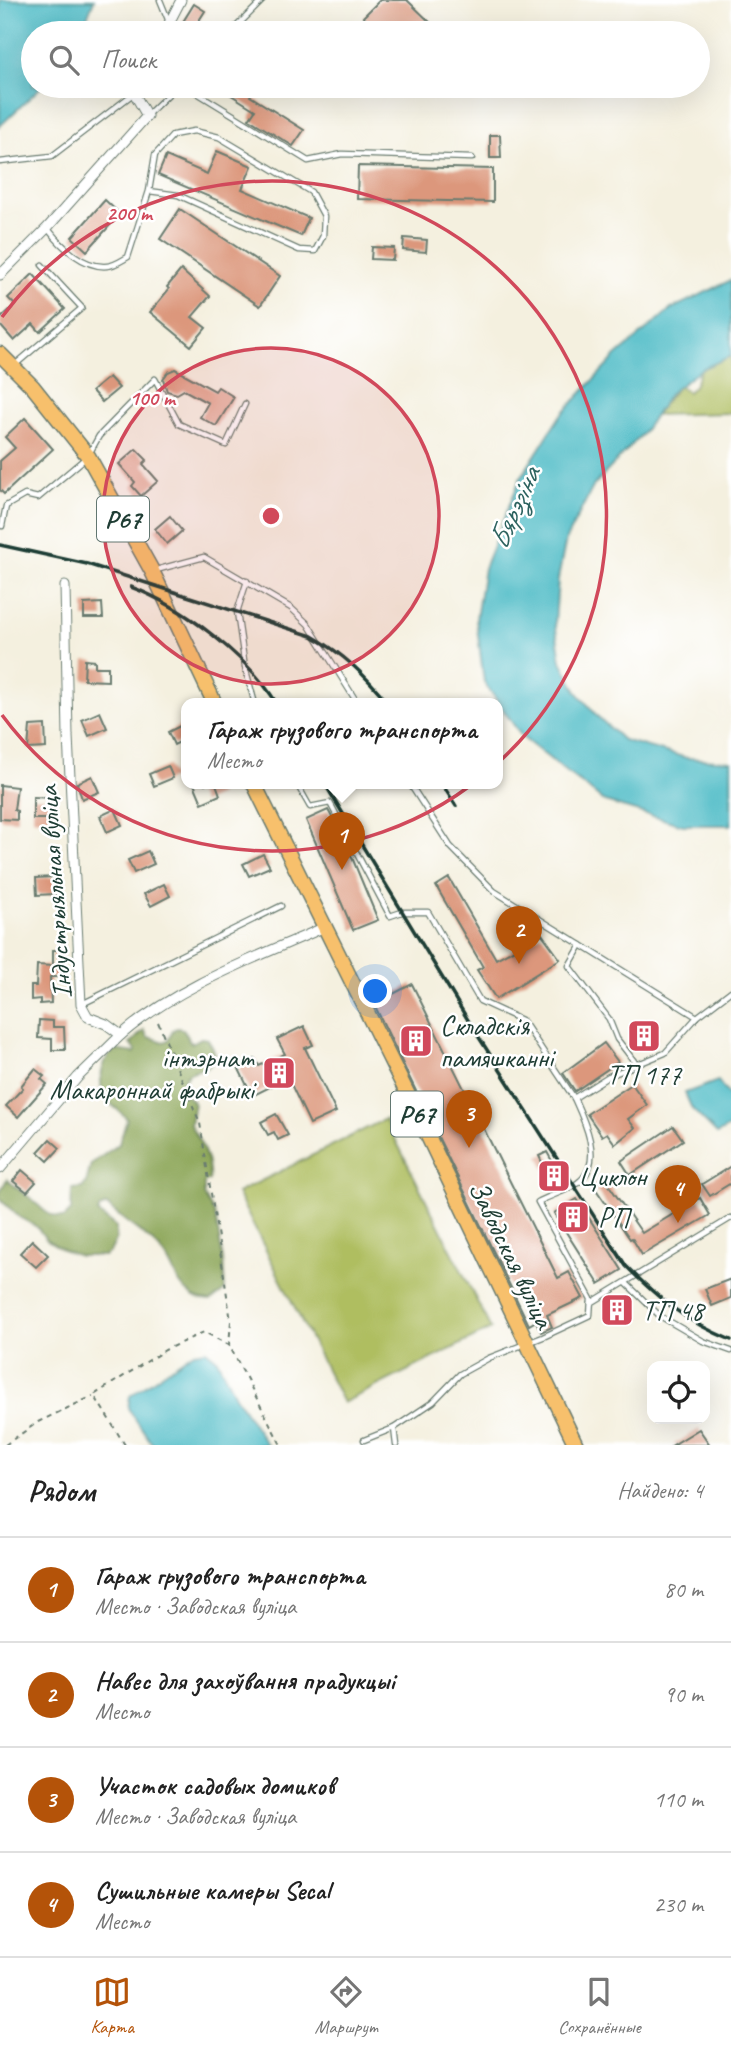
<!DOCTYPE html>
<html lang="ru">
<meta charset="utf-8">
<style>
:root{--surface:#fff;--page:#f2f2f2;--text:#222;--muted:#767676;--line:#e0e0e0;--accent:#b45309}
body{margin:0;font-family:Caveat,sans-serif;background:var(--page);color:var(--text)}
.controls{position:absolute;right:21px;bottom:21px;display:grid;overflow:hidden;border-radius:14px;box-shadow:0 7px 28px #0002}
.controls button{width:63px;height:63px;display:grid;place-items:center;padding:0;border:0;border-bottom:2px solid var(--line);background:var(--surface);color:var(--text);font:35px sans-serif}
.you{position:absolute;left:376px;top:992px;width:24px;height:24px;margin:-18px;border:5px solid #fff;border-radius:50%;background:#1a73e8;box-shadow:0 0 0 10px #1a73e833}
.badge{display:grid;place-items:center;width:46px;height:46px;border-radius:50%;background:var(--accent);color:#fff;font-size:23px;font-weight:700}
.pin{position:absolute;translate:-50% -58px;filter:drop-shadow(0 2px 4px #0008)}
.pin::after{content:'';position:absolute;top:37px;width:24px;height:21px;background:inherit;clip-path:polygon(0 0,100% 0,50% 100%)}
.popup{position:absolute;left:181px;top:698px;width:322px;height:91px;box-sizing:border-box;display:grid;place-content:center;border-radius:14px;background:var(--surface);filter:drop-shadow(0 2px 5px #0005);font-size:23px;white-space:nowrap;color:var(--muted)}
.popup b{font-size:26px;color:var(--text)}
.popup::after{content:'';position:absolute;left:50%;top:100%;margin-left:-14px;border:14px solid transparent;border-top-color:var(--surface)}
.list{margin:0;padding:0;list-style:none}
h2{display:flex;justify-content:space-between;align-items:center;height:91px;margin:0;padding:0 28px;font-size:30px}
h2 small{font-size:23px;font-weight:400;color:var(--muted)}
.list li{display:grid;grid-template-columns:46px 1fr auto;gap:21px;align-items:center;box-sizing:border-box;height:105px;padding:0 28px;border-top:2px solid var(--line)}
.list b{display:block;font-size:26px;white-space:nowrap}
.list p{margin:0;font-size:23px;white-space:nowrap;color:var(--muted)}
.list em{font-size:23px;font-style:normal;color:var(--muted)}
.icon{flex:none;width:38px;height:38px;fill:none;stroke:currentColor;stroke-width:2;stroke-linecap:round;stroke-linejoin:round}
.map{position:relative;flex:none;width:731px;height:1445px;overflow:hidden}
.search{position:absolute;background:var(--surface);box-shadow:0 7px 28px #0002;left:21px;right:21px;top:21px;height:77px;display:flex;align-items:center;gap:18px;box-sizing:border-box;padding:0 24px;border-radius:38px;color:var(--muted);font-size:26px}
.sheet{height:511px;background:var(--surface)}
nav{display:flex;justify-content:space-around;align-items:center;box-sizing:border-box;height:98px;border-top:2px solid var(--line);background:var(--surface);font-size:19px;color:var(--muted)}
nav a{display:grid;justify-items:center;gap:4px}
nav .on{color:var(--accent)}
.map>svg:first-child{display:block}
.green{fill:#afbe61;stroke:#677e4a;stroke-width:2}
.forest{fill:#8ba557;stroke:#557146;stroke-width:2}
.water{fill:#4ebbc6;stroke:#367c7d;stroke-width:2}
.building{fill:#dc977b}
.lines{fill:none;stroke-linecap:round;stroke-linejoin:round}
.service-casing{stroke:#6a7c70;stroke-width:7}
.minor-casing{stroke:#6a7c70;stroke-width:11}
.primary-casing{stroke:#6a7c70;stroke-width:17}
.path{stroke:#6a7c70;stroke-width:2;stroke-dasharray:5 5;stroke-linecap:butt}
.service{stroke:#fff;stroke-width:4.5}
.minor{stroke:#fff;stroke-width:9}
.primary{stroke:#f7c06c;stroke-width:14}
.rail{stroke:#1f3d34;stroke-width:3.5}
.ring{fill:none;stroke:#d1495b;stroke-width:3.5}
.labels{text-anchor:middle;stroke-width:5;stroke-linejoin:round;paint-order:stroke}
.shield{fill:#fff;stroke:#627771;stroke-width:2}
.shield-label{font-size:26px;font-weight:bold;fill:#1f3d34}
.street-label{font-size:28px;fill:#1f3d34;stroke:#fff}
.poi-label{font-size:28px;fill:#1f3d34;stroke:#fff;text-anchor:start}
.water-label{font-size:30px;font-style:italic;fill:#2d6360;stroke:#fff}
.centre{fill:#d1495b;stroke:#fff;stroke-width:3.5}
.ring-label{font-size:21px;text-anchor:middle;font-weight:bold;fill:#d1495b;stroke:#fff;stroke-width:5;stroke-linejoin:round;paint-order:stroke}
</style>
<div class="map">
<svg width="731" height="1445" viewBox="0 0 731 1445">
<rect width="100%" height="100%" fill="#fff"/>
<filter id="ink" filterUnits="userSpaceOnUse"><feTurbulence type="fractalNoise" baseFrequency=".0143" numOctaves="2"/><feDisplacementMap in="SourceGraphic" scale="14" xChannelSelector="R" yChannelSelector="G"/><feConvolveMatrix kernelMatrix="1 2 1 2 8 2 1 2 1" color-interpolation-filters="sRGB"/></filter>
<filter id="wash" filterUnits="userSpaceOnUse"><feTurbulence type="fractalNoise" baseFrequency=".00686" numOctaves="4" result="noise"/><feDisplacementMap in="SourceGraphic" scale="28" xChannelSelector="R" yChannelSelector="G"/><feGaussianBlur stdDeviation="1.57" result="paint"/><feColorMatrix in="noise" values="0 0 0 0 0 0 0 0 0 0 0 0 0 0 0 0 0 1.4 0 .05"/><feComposite in="paint" operator="in"/></filter>
<g filter="url(#wash)">
<rect width="100%" height="100%" fill="#f4f0df"/>
<!-- green -->
<g class="green">
<path d="M731 356V413L655 415 678 386 688 392 694 386 701 369Z"/>
<path d="M385 1119 491 1329 343 1403 237 1193Z"/>
</g>
<!-- forest -->
<path class="forest" d="M178 1028 184 1030 189 1041 192 1043 201 1038 208 1039 215 1053V1059L207 1068C191 1071 182 1073 181 1091 201 1106 192 1104 190 1125 200 1141 211 1160 209 1180L204 1183V1195L215 1215 223 1259 225 1290 211 1301C203 1300 197 1300 190 1294 176 1284 173 1266 163 1253 148 1234 124 1223 107 1205L100 1208 98 1213 116 1227V1240L110 1252 104 1256H80L65 1251 46 1239 37 1227 19 1217 0 1199V1192L7 1179C13 1186 18 1189 25 1194 40 1204 45 1218 64 1218L71 1211 72 1189 82 1188 86 1183 91 1164 119 1144 127 1119C122 1112 113 1107 107 1100 96 1086 101 1059 115 1050L135 1053 136 1050 130 1044 144 1030 148 1037 164 1042 168 1040 174 1029Z"/>
<!-- water -->
<g class="water">
<path d="M0 0H94L81 33H33V86H42L0 126Z"/>
<path d="M731 280V356L701 369 670 393 642 434 594 485 566 539 558 579 555 623 561 661 577 692 597 716 623 740 687 758 731 761V825H683L605 802 522 737 484 682 476 619 484 568 520 479 560 416 616 356 671 309Z"/>
<path d="M718 1081 731 1098V1126L717 1134 692 1109 685 1093Z"/>
<path d="M206 1350 217 1359 235 1396 267 1445H153L128 1408 130 1396 194 1352Z"/>
</g>
<g id="blocks">
<!-- building -->
<g class="building">
<path d="M380 0H407L437 29 432 33H381L363 17Z"/>
<path d="M194 4 205 11 191 33H176Z"/>
<path d="M217 86H250L255 89 250 96 304 130 293 146 249 119 255 110Z"/>
<path d="M490 135H500L501 158H490Z"/>
<path d="M217 151 252 166 242 189 309 218 301 236 158 175 166 156 207 174Z"/>
<path d="M358 166 493 169V202L357 199Z"/>
<path d="M105 200 120 214 87 251 72 237Z"/>
<path d="M180 209 280 276 260 306 160 239Z"/>
<path d="M404 238 427 240 426 252 403 250Z"/>
<path d="M372 247 394 248 393 260 371 259Z"/>
<path d="M181 270 210 296 192 317 206 328 191 346 150 312 169 289 167 287Z"/>
<path d="M33 274 65 309 40 332 33 324 14 341 0 325V319L15 305 8 298Z"/>
<path d="M175 369 215 391 218 387 234 397 216 426 200 417 208 403 184 390 177 394 167 391 163 379 168 372Z"/>
<path d="M109 377 119 388 102 402 92 391Z"/>
<path d="M25 418 53 449 4 494 0 490V461L15 448 5 437Z"/>
<path d="M136 449 147 460 143 464 158 481 141 496 132 486 135 482 119 464Z"/>
<path d="M170 516 182 531 167 544 155 529Z"/>
<path d="M102 603 103 618H84V604Z"/>
<path d="M85 660 95 661V667H108V681L84 680Z"/>
<path d="M100 712 107 728 89 736 82 720Z"/>
<path d="M186 723V739L174 745 168 732Z"/>
<path d="M45 725 46 748 28 749 30 726Z"/>
<path d="M168 766 173 778 154 786 149 774Z"/>
<path d="M92 776 99 792 82 799 77 783Z"/>
<path d="M194 784H216L220 795 202 803Z"/>
<path d="M0 785 17 787 14 810 17 811V820L0 819Z"/>
<path d="M33 797 52 798 51 819H33Z"/>
<path d="M115 809 122 825 107 832 100 816Z"/>
<path d="M328 810 346 843 378 920 353 930 306 820Z"/>
<path d="M148 851 154 864 134 873 128 860Z"/>
<path d="M263 854 270 867 249 876 243 864Z"/>
<path d="M54 877 55 894 37 895 36 878Z"/>
<path d="M449 878 496 959 542 934 560 959 496 999 477 970 483 967 436 886Z"/>
<path d="M164 884 170 896 151 906 144 894Z"/>
<path d="M53 950H61V977H50L51 1003 40 1004V999L31 1000V986H36L37 965 53 966Z"/>
<path d="M412 984 558 1278 569 1272 583 1298 547 1315 552 1327 541 1332 536 1321 529 1325 374 1004Z"/>
<path d="M39 1020 53 1021V1027H64L65 1050H52V1039L38 1038Z"/>
<path d="M645 1022 658 1038 643 1049 631 1033Z"/>
<path d="M304 1026 313 1045 305 1048 336 1112 310 1124 288 1078 252 1096 238 1067 255 1059 259 1066 285 1054 277 1039Z"/>
<path d="M604 1043 618 1062 575 1091 563 1073Z"/>
<path d="M35 1069 44 1076 41 1079 47 1084 18 1117 6 1106 23 1088 21 1086Z"/>
<path d="M632 1084 647 1105 628 1119 635 1128 615 1144 607 1133 602 1136 587 1114Z"/>
<path d="M276 1114 288 1135 278 1140 274 1132 268 1135 261 1122Z"/>
<path d="M673 1126 683 1140 630 1175 621 1161Z"/>
<path d="M50 1139 60 1148 48 1161 38 1152Z"/>
<path d="M547 1152 562 1179 552 1184 539 1156Z"/>
<path d="M731 1166V1183L710 1196 702 1184Z"/>
<path d="M22 1170 36 1182 27 1192 13 1181Z"/>
<path d="M604 1178 642 1233 700 1198 710 1215 642 1255 632 1238 630 1239 593 1185Z"/>
<path d="M577 1199 622 1270 599 1284 554 1213Z"/>
<path d="M32 1240 48 1255 36 1267 20 1253Z"/>
<path d="M731 1279V1298L712 1306 705 1289Z"/>
<path d="M621 1298 630 1311 613 1322 605 1308Z"/>
<path d="M699 1429 710 1445H673Z"/>
</g>
</g>
</g>
<g filter="url(#ink)">
<use href="#blocks" fill-opacity="0" stroke="#6a7c70" stroke-width="2"/>
<g class="lines">
<defs>
<g id="service">
<path d="M160 0 169 22"/>
<path d="M230 33 263 0"/>
<path d="M186 86 308 161 342 154 472 158"/>
<path d="M147 115 177 86"/>
<path d="M0 162 52 156 133 94"/>
<path d="M48 229C62 247 84 268 107 266 114 266 121 261 128 257L149 191 155 155 173 135 194 131 219 137 311 192 324 216 323 236 315 251 299 250 178 195 149 191"/>
<path d="M16 364 82 308 42 265"/>
<path d="M2 526 6 506 25 495 38 498 88 456 99 436 155 379 179 424 226 445 245 404"/>
<path d="M156 570 204 557 291 608 308 624 358 704"/>
<path d="M247 581 237 612 245 667 255 704"/>
<path d="M297 784 310 807 330 803 390 916 402 912H428L480 1001 523 1021 574 1098"/>
<path d="M581 945 569 966 609 1019 617 1039 637 1065"/>
<path d="M82 1004 281 906"/>
<path d="M697 1017 731 991"/>
<path d="M626 1283 660 1316 703 1341 731 1351"/>
<path d="M591 1303 731 1218"/>
<path d="M364 1440 394 1428"/>
<path d="M396 1445 394 1428 433 1402 460 1374 489 1358 543 1337 590 1315 591 1299 538 1202C551 1195 574 1189 583 1178 602 1157 584 1120 574 1098L609 1076 665 1053 697 1017 494 891 450 846 410 784"/>
</g>
<g id="minor">
<path d="M164 33 181 0"/>
<path d="M0 275 47 228 147 116 134 93 137 86"/>
<path d="M121 1035C179 985 256 958 325 927"/>
<path d="M0 1169 78 1077 121 1035 106 1024 88 1017 81 1004 68 736 65 586"/>
</g>
<g id="primary">
<path d="M0 354 33 387 88 456 152 571 215 704"/>
<path d="M254 784 414 1107 576 1445"/>
</g>
</defs>
<!-- service casing -->
<use href="#service" class="service-casing"/>
<!-- minor casing -->
<use href="#minor" class="minor-casing"/>
<!-- primary casing -->
<use href="#primary" class="primary-casing"/>
<!-- path -->
<g class="path">
<path d="M158 1022 200 1123 231 1321 229 1345 281 1445"/>
<path d="M5 1445 38 1422 93 1396"/>
<path d="M125 1445 94 1395 165 1350 204 1332 229 1345"/>
</g>
<!-- service -->
<use href="#service" class="service"/>
<!-- minor -->
<use href="#minor" class="minor"/>
<!-- primary -->
<use href="#primary" class="primary"/>
<!-- rail -->
<g class="rail">
<path d="M0 545 87 564 312 636C344 654 366 676 389 704"/>
<path d="M131 587C182 606 249 657 277 704"/>
<path d="M325 784 471 1025 626 1266C660 1300 685 1321 731 1340"/>
<path d="M442 784 456 806"/>
</g>
</g>
</g>
<!-- distance rings -->
<circle cx="271" cy="516" r="168" fill="#d1495b" fill-opacity=".12"/>
<g class="ring">
<circle cx="271" cy="516" r="168"/>
<path d="M2 317A335 335 0 1 1 2 715"/>
</g>
<!-- icons -->
<defs>
<symbol id="building-square" viewBox="-11 -11 22 22"><rect x="-9" y="-9" width="18" height="18" rx="4" fill="#d1495b" stroke="#fff"/><path d="M-4-6H4V6H1V3H-1V6H-4ZM-2.5-4.3h1.7v1.8h-1.7ZM.8-4.3h1.7v1.8H.8ZM-2.5-1h1.7V.8h-1.7ZM.8-1h1.7V.8H.8Z" fill="#fff"/></symbol>
</defs>
<g fill-rule="evenodd">
<use href="#building-square" x="625" y="1017" width="38" height="38"/>
<use href="#building-square" x="397" y="1022" width="38" height="38"/>
<use href="#building-square" x="260" y="1054" width="38" height="38"/>
<use href="#building-square" x="535" y="1157" width="38" height="38"/>
<use href="#building-square" x="554" y="1198" width="38" height="38"/>
<use href="#building-square" x="598" y="1291" width="38" height="38"/>
</g>
<g class="labels">
<!-- shield labels -->
<g class="shield">
<rect x="97" y="496.5" width="52" height="45" rx="5"/>
<rect x="391" y="1091.5" width="52" height="45" rx="5"/>
</g>
<g class="shield-label">
<text x="123" y="528">Р67</text>
<text x="417" y="1123">Р67</text>
</g>
<!-- street labels -->
<g class="street-label">
<text transform="translate(54 892) rotate(-94)" y="10">Індустрыяльная вуліца</text>
<text transform="translate(512 1254) rotate(64)" y="10">Заводская вуліца</text>
</g>
<!-- poi labels -->
<g class="poi-label">
<text x="440" y="1035">Складскія<tspan x="440" dy="32">памяшканні</tspan></text>
<text x="254" y="1067" text-anchor="end">інтэрнат<tspan x="254" dy="32">Макароннай фабрыкі</tspan></text>
<text x="644" y="1084" text-anchor="middle">ТП 177</text>
<text x="578" y="1186">Циклон</text>
<text x="598" y="1227">РП</text>
<text x="642" y="1320">ТП 48</text>
</g>
<!-- water labels -->
<g class="water-label">
<text transform="translate(514 508) rotate(-66)" y="10">Бярэзіна</text>
</g>
</g>
<circle cx="271" cy="516" r="10" class="centre"/>
<g class="ring-label">
<text x="129" y="220">200 m</text>
<text x="152" y="405">100 m</text>
</g>
</svg>
<div class="controls">
<button><svg class="icon" aria-label="locate" viewBox="0 0 24 24"><circle cx="12" cy="12" r="6"/><path d="M12 2v4M12 18v4M2 12h4M18 12h4"/></svg></button>
</div>
<div class="you"></div>
<div class="pin badge" style="left:342px;top:870px">1</div>
<div class="popup"><b>Гараж грузового транспорта</b>Место</div>
<div class="pin badge" style="left:519px;top:964px">2</div>
<div class="pin badge" style="left:469px;top:1148px">3</div>
<div class="pin badge" style="left:678px;top:1223px">4</div>
<div class="search"><svg class="icon" aria-label="search" viewBox="0 0 24 24"><circle cx="10" cy="10" r="6"/><path d="M15 15l6 6"/></svg>Поиск</div>
</div>
<section class="sheet">
<h2>Рядом<small>Найдено: 4</small></h2>
<ul class="list">
<li><span class="badge">1</span><div><b>Гараж грузового транспорта</b><p>Место · Заводская вуліца</p></div><em>80 m</em></li>
<li><span class="badge">2</span><div><b>Навес для захоўвання прадукцыі</b><p>Место</p></div><em>90 m</em></li>
<li><span class="badge">3</span><div><b>Участок садовых домиков</b><p>Место · Заводская вуліца</p></div><em>110 m</em></li>
<li><span class="badge">4</span><div><b>Сушильные камеры Secal</b><p>Место</p></div><em>230 m</em></li>
</ul>
</section>
<nav>
<a class="on"><svg class="icon" aria-label="map" viewBox="0 0 24 24"><path d="M3 6l6-2 6 2 6-2v14l-6 2-6-2-6 2zM9 4v14M15 6v14"/></svg>Карта</a>
<a><svg class="icon" aria-label="directions" viewBox="0 0 24 24"><path d="M12 3l9 9-9 9-9-9zM9 14v-3h6M13 9l2 2-2 2"/></svg>Маршрут</a>
<a><svg class="icon" aria-label="saved" viewBox="0 0 24 24"><path d="M7 4h10v16l-5-4-5 4z"/></svg>Сохранённые</a>
</nav>
